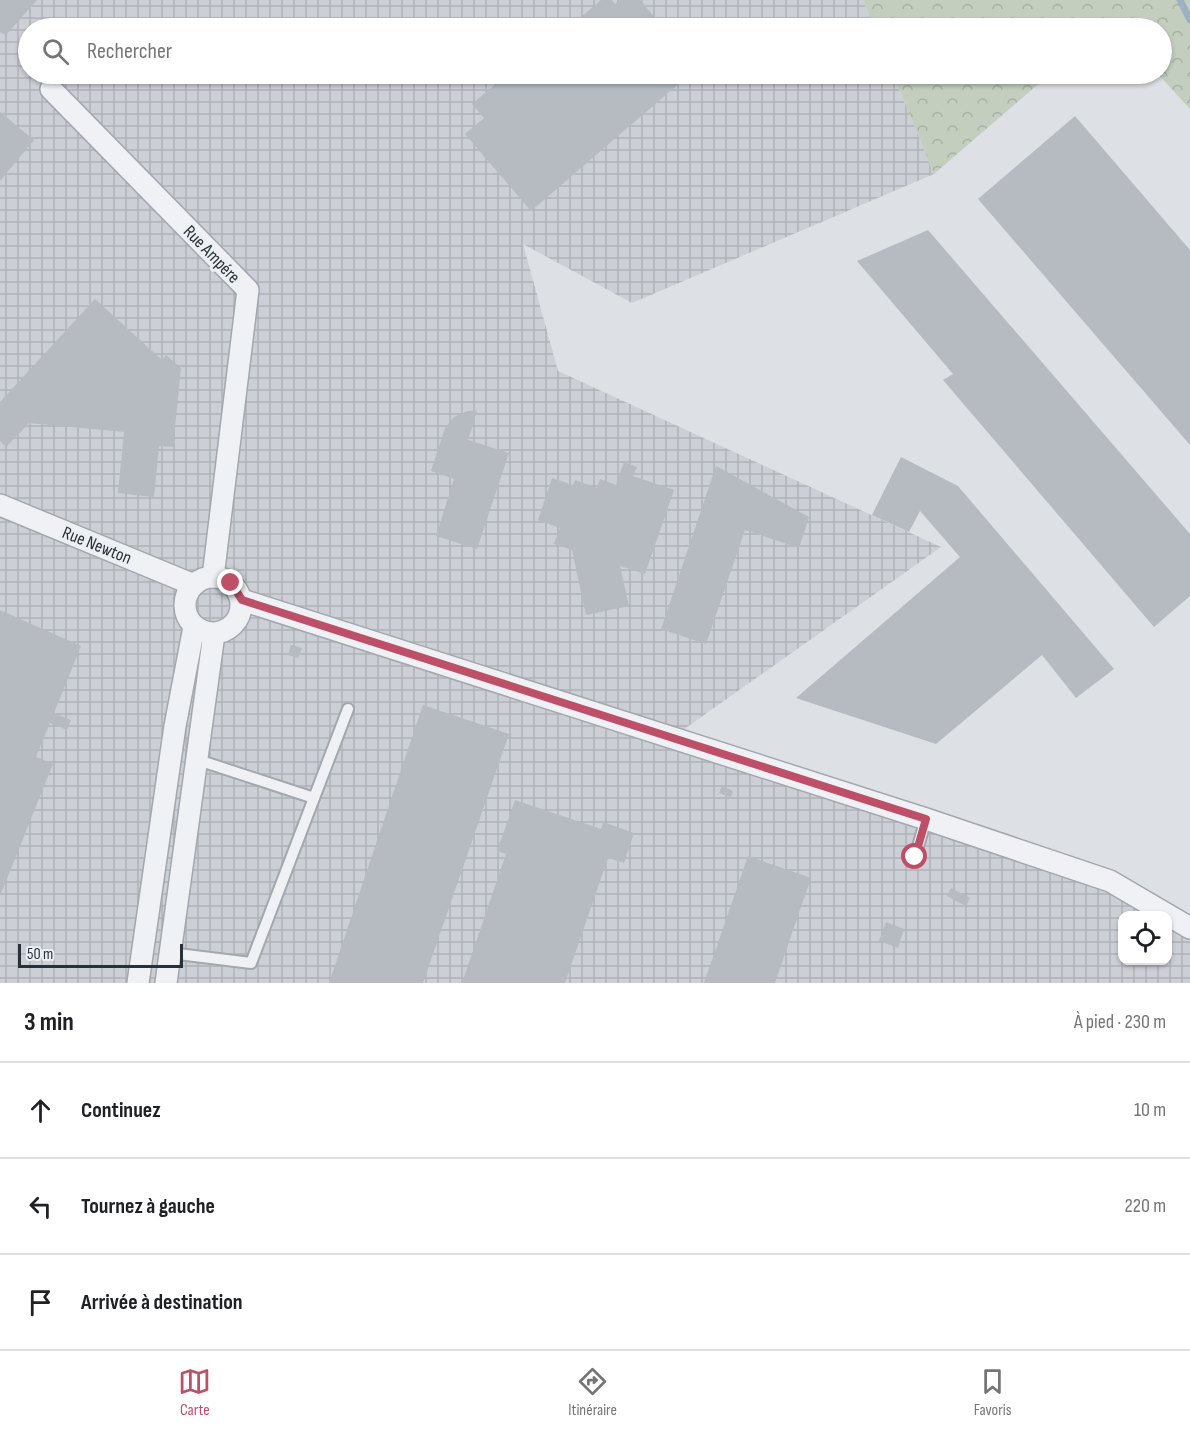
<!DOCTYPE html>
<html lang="fr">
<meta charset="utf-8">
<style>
:root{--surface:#fff;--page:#f6f6f6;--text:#202124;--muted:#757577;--line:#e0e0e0;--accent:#be4f69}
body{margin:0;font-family:"Sofia Sans Condensed",sans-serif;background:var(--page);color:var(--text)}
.controls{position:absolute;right:18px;bottom:18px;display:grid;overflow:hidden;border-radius:12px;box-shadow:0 2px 4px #0004}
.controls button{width:54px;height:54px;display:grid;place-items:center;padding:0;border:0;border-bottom:2px solid var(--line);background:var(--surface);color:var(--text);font:30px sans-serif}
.scale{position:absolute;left:18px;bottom:15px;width:165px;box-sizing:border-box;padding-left:6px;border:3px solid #28303a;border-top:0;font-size:16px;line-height:21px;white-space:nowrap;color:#28303a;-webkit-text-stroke:4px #ecf0f3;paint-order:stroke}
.stop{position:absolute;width:18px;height:18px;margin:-14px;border:4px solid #be4f69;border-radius:50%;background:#fff}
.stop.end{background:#be4f69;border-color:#fff;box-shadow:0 2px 6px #0008}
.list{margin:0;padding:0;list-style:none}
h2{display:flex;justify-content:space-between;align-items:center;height:78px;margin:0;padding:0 24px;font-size:26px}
h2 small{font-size:20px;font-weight:400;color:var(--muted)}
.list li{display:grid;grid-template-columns:39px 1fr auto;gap:18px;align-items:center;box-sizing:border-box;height:96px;padding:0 24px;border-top:2px solid var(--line)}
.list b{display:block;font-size:22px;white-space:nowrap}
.list em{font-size:20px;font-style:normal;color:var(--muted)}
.icon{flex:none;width:33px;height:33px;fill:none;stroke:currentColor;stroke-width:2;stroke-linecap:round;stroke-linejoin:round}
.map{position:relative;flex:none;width:1190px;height:983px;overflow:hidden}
.search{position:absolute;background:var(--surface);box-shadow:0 2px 4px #0004;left:18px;right:18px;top:18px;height:66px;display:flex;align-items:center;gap:15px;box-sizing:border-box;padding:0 21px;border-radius:33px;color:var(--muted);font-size:22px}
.sheet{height:366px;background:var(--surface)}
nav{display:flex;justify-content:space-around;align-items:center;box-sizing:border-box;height:84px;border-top:2px solid var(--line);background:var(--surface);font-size:16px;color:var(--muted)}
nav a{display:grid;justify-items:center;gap:3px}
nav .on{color:var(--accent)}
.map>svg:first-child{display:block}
.industrial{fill:url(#industrial-grid)}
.forest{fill:url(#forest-crowns)}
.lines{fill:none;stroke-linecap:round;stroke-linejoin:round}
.stream{stroke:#9cb1c2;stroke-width:7}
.building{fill:#b5bbc1}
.service-casing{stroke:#a3a8ae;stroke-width:14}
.minor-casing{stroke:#a3a8ae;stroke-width:24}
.service{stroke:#eff1f4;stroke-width:10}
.minor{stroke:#eff1f4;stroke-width:21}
.route{stroke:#be4f69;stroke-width:8}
.labels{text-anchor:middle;stroke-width:6;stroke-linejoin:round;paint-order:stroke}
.street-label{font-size:18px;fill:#28303a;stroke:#ecf0f3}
</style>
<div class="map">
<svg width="1190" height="983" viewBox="0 0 1190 983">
<defs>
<pattern id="industrial-grid" width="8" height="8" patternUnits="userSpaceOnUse" patternTransform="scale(1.5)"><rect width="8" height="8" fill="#ccd0d6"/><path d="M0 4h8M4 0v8" fill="none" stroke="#afb3b8"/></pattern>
<pattern id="forest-crowns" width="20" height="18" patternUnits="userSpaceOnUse" patternTransform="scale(1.5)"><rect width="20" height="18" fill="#c4cebf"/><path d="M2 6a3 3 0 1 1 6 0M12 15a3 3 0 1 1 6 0" fill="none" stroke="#a8b1a5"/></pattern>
</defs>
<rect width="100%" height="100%" fill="#dde1e5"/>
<!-- industrial -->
<path class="industrial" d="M0 0H863L874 28H28V74H893L934 174 632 303 523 244 558 371 941 547 673 737 1043 851 1156 915 1122 916V960H1168V922L1190 935V983H0Z"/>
<!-- forest -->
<g class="forest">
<path d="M863 0H1190V109L1158 74H1162V28H1117L1110 22 1102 28H874Z"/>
<path d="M893 74H1050L934 174Z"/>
</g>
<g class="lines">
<!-- stream -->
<path class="stream" d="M1180 0 1190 20"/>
</g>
<!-- building -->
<g class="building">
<path d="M0 0H37L6 35 0 32Z"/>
<path d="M601 0H612L615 4 620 0H640L664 28H568Z"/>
<path d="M507 74H690L531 211 465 134 484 118 472 104Z"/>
<path d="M0 112 34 140 0 181Z"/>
<path d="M1075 116 1190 250V445L978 199Z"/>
<path d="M928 230 1190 534V596L1154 627 943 380 953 374 857 261Z"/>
<path d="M95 299 162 360 166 355 181 368 173 447 159 446 154 497 118 493 124 432 29 423 6 447 0 441V402Z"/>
<path d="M468 411H477L468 440 509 453 477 549 436 536 454 479 431 471 445 428 454 417Z"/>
<path d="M901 457 958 486 1114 669 1076 698 1042 655 936 744 796 698 960 557 920 511 909 532 872 515Z"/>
<path d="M624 462 637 467 633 476 674 490 645 574 620 566 629 606 586 615 572 550 554 544 560 528 538 520 552 478 573 485 575 480 597 488 600 479 616 485Z"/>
<path d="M716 466 809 517 799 548 745 530 706 644 661 629Z"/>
<path d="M0 610 81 646 54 713 71 720 67 730 50 723 36 757 53 764 0 896Z"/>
<path d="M291 645 302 648 298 658 288 655Z"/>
<path d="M423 705 509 734 423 983H329Z"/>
<path d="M722 786 733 791 731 797 719 793Z"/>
<path d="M515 800 601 829 603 822 634 833 624 863 608 858 565 983H462L506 854 497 851Z"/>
<path d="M748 856 811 878 775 983H704Z"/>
<path d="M951 888 970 898 966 906 947 896Z"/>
<path d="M886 922 904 929 898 948 879 941Z"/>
</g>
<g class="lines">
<defs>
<g id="service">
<path d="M198 760 314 798"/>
<path d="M915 857 926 819"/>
<path d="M170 953 251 963 348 709"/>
</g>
<g id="minor">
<path d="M51 89 248 290 213 577"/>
<path d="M0 505 194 585"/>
<circle cx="213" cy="605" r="28"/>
<path d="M242 600 926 819 1110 881 1190 928"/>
<path d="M138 983 175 726 194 627"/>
<path d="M166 983 214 634"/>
</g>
</defs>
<!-- service casing -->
<use href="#service" class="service-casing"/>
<!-- minor casing -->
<use href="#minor" class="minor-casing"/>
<!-- service -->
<use href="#service" class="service"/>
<!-- minor -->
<use href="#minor" class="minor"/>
</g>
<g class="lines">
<!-- route -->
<path class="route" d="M231 583 242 600 926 819 915 857"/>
</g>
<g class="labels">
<!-- street labels -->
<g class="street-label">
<text transform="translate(212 254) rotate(46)" y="6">Rue Ampére</text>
<text transform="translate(97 545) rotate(22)" y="6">Rue Newton</text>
</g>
</g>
</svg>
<div class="controls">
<button><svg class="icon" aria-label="locate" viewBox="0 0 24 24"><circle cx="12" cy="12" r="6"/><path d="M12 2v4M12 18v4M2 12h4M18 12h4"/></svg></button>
</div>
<div class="scale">50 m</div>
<div class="stop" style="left:915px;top:857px"></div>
<div class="stop end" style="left:231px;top:583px"></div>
<div class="search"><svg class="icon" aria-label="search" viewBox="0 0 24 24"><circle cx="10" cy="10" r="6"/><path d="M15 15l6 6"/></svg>Rechercher</div>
</div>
<section class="sheet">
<h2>3 min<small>À pied · 230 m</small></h2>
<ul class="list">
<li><svg class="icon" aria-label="ahead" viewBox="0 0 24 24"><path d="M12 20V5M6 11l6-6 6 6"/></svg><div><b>Continuez</b></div><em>10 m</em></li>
<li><svg class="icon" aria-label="left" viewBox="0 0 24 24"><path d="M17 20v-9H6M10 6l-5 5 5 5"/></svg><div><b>Tournez à gauche</b></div><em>220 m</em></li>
<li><svg class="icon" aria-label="arrive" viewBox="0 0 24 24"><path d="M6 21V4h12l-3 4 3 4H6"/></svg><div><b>Arrivée à destination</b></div></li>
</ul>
</section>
<nav>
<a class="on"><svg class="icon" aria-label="map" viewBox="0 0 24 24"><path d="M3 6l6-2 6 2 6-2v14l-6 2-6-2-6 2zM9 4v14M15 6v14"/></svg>Carte</a>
<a><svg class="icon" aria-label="directions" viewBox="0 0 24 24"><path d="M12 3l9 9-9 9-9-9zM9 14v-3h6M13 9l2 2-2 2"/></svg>Itinéraire</a>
<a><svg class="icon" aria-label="saved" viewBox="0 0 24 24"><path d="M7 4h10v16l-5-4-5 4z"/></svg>Favoris</a>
</nav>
